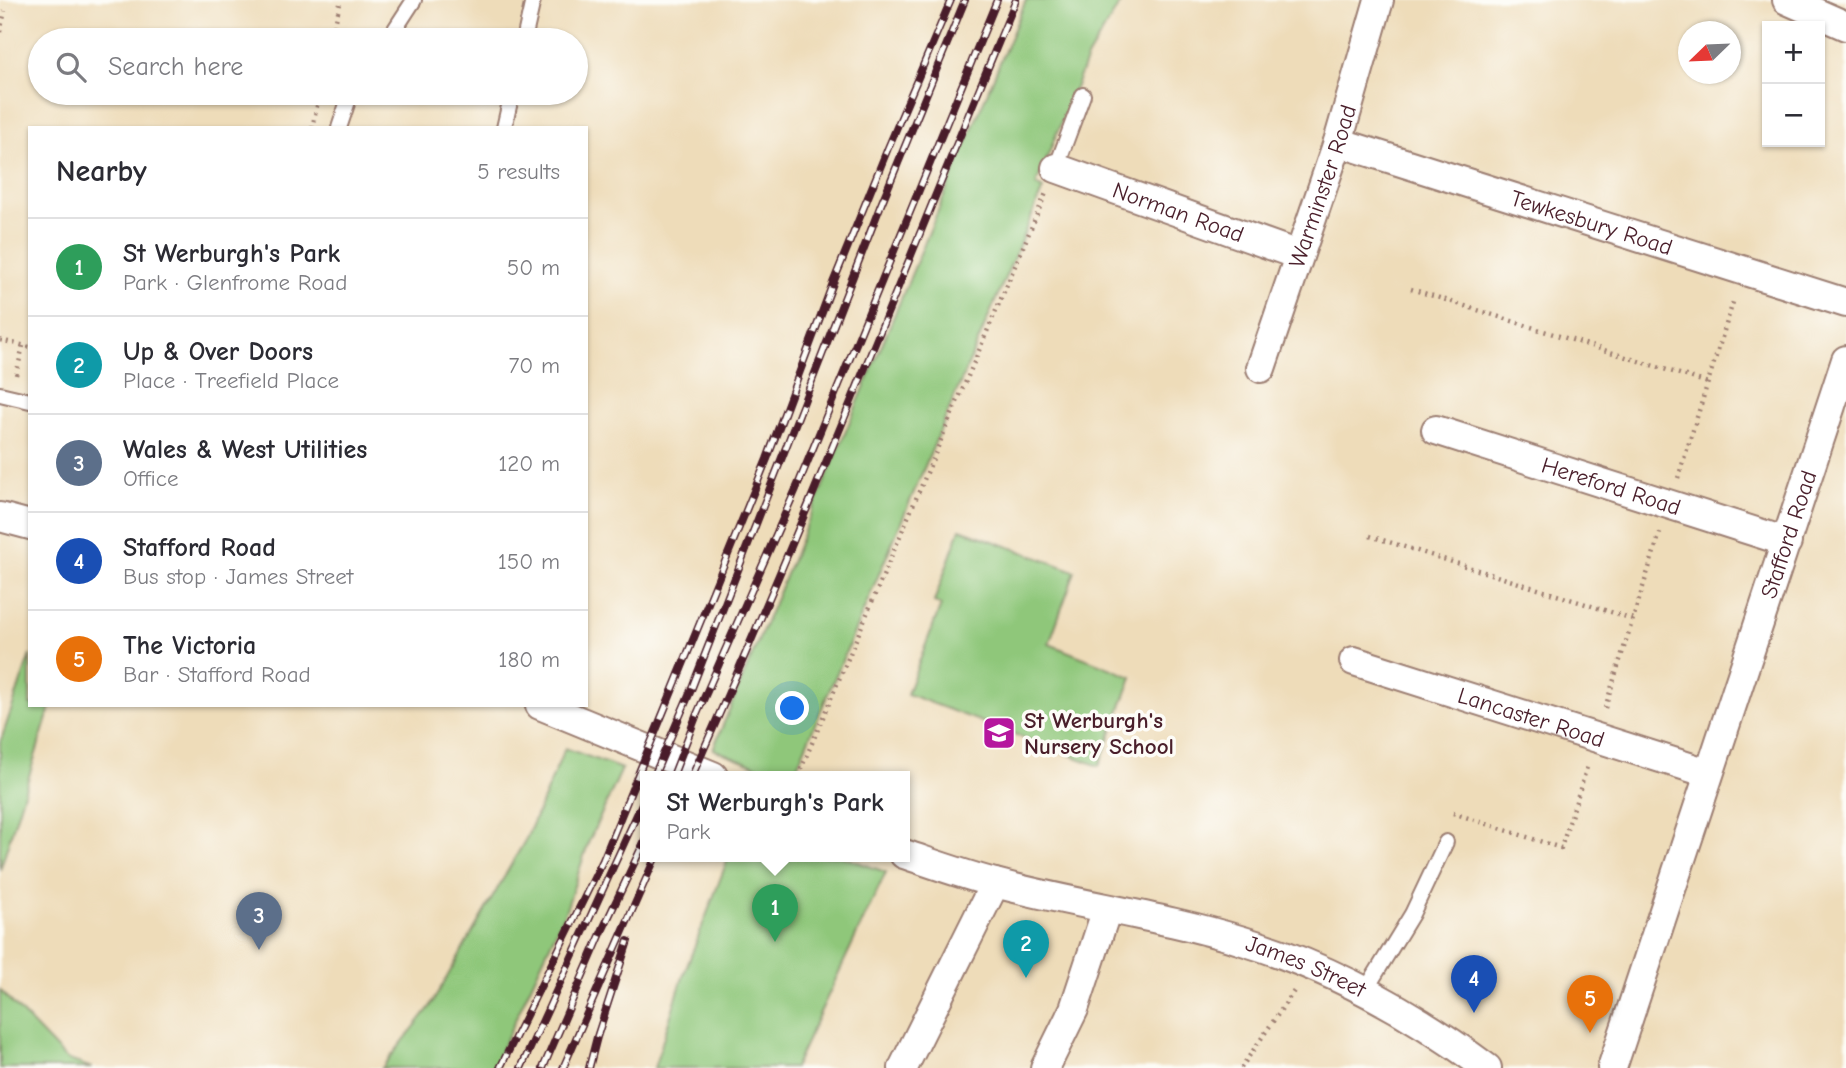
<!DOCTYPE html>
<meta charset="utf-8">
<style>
:root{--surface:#fff;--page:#f2f2f3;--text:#2b2b33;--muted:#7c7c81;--line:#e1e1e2;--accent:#b5179e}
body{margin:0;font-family:"Comic Neue",sans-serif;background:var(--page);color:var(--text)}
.controls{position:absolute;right:21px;top:21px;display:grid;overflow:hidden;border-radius:0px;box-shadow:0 2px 5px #0004}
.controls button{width:63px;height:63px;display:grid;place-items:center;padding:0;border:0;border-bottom:2px solid var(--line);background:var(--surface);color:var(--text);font:35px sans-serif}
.compass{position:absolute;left:1678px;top:21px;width:63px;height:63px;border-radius:50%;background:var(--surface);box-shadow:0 2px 5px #0004;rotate:247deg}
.you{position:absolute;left:793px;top:709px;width:24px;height:24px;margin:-18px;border:5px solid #fff;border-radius:50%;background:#1a73e8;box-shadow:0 0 0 10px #1a73e833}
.badge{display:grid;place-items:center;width:46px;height:46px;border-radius:50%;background:var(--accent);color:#fff;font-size:23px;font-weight:700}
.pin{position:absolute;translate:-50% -58px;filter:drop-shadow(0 2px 4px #0008)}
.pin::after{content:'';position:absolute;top:37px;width:24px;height:21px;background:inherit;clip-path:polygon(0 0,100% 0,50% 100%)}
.popup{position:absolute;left:640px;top:771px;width:270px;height:91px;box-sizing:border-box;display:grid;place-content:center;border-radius:0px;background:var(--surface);filter:drop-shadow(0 2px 5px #0005);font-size:23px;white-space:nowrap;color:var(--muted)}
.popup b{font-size:26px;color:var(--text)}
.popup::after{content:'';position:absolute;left:50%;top:100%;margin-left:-14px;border:14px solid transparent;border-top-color:var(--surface)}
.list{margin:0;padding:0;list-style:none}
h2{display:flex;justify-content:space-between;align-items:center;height:91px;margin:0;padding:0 28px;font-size:30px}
h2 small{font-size:23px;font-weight:400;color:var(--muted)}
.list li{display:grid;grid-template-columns:46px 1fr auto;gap:21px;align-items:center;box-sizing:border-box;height:98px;padding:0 28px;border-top:2px solid var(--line)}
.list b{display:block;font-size:26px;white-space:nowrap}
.list p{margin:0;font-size:23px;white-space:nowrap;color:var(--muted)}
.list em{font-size:23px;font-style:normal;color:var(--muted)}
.icon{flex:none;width:38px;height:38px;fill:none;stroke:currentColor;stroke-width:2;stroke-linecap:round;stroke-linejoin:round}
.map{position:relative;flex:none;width:1846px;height:1068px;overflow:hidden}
.search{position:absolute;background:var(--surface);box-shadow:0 2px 5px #0004;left:28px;top:28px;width:560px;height:77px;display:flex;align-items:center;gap:18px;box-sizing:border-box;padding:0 24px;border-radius:38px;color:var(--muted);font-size:26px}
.panel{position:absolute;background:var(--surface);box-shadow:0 2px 5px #0004;left:28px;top:126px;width:560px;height:581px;border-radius:0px}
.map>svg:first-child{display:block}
.green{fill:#8fc77a;stroke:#6c7352;stroke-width:2}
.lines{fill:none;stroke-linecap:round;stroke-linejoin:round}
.service-casing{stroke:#9c7e72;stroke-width:18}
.minor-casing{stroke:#9c7e72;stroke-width:32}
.path{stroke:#9c7e72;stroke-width:4.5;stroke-dasharray:2 5;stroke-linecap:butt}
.service{stroke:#fff;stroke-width:14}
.minor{stroke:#fff;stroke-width:28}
.rail-casing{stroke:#4a1f2b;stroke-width:8}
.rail{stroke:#fdfcf7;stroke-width:5;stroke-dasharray:16;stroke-linecap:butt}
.labels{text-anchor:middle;stroke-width:7;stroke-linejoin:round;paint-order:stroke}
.street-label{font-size:23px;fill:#4a1f2b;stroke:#fdfcf7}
.poi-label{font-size:23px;font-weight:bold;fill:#4a1f2b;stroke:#fdfcf7;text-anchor:start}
</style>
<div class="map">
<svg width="1846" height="1068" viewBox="0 0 1846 1068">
<rect width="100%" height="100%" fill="#fdfcf7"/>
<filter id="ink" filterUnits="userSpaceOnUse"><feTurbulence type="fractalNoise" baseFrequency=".0143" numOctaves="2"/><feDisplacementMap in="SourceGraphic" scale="14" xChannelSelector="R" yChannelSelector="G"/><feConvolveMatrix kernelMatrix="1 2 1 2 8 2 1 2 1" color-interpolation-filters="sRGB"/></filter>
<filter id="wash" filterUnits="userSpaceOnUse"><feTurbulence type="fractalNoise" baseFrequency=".00686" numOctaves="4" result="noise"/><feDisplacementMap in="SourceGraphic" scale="28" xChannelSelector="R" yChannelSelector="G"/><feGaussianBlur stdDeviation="1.57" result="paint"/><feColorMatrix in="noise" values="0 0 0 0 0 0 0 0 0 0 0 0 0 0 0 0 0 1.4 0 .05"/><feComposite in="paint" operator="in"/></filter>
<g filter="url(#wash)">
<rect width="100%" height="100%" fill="#eedcb9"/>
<!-- green -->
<g class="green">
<path d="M1026 0H1122L1088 56 1036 185 1043 189 793 776H782L713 749Z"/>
<path d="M960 529 1075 571 1049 644 1132 677 1099 766 907 694 941 605 934 602Z"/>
<path d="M30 655V705H51L0 870V743Z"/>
<path d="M565 748 622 769 589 841 566 910 493 1068H382L430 1007 527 837Z"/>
<path d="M729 856H841L886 872 794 1068H654L684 974Z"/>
<path d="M0 990 66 1059 92 1068H0Z"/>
</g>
</g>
<g filter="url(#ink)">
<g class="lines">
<defs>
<g id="service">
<path d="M388 40 414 0"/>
<path d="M524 40 533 0"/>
<path d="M339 128 348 101 353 93"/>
<path d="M504 128 512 93"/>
<path d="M1056 168 1083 95"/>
<path d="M0 394 30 401"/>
<path d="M1365 991 1412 914 1446 842"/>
</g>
<g id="minor">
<path d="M1787 0 1846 26"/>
<path id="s1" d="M1338 142 1846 303"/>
<path id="s2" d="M1056 168 1298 255"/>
<path id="s3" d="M1261 368 1338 142 1379 0"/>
<path id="s4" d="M1436 430 1787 542"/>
<path d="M0 517 30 525"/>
<path id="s5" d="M1354 661 1708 773"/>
<path d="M540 705 713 776"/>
<path id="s6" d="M904 854C934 864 964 875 995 883 1077 905 1162 916 1243 941 1330 967 1414 1014 1487 1068"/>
<path d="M903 1068 995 883"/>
<path d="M1045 1068 1074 1009 1107 909"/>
<path id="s7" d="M1612 1068 1846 360"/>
</g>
</defs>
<!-- service casing -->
<use href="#service" class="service-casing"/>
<!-- minor casing -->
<use href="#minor" class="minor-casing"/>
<!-- path -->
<g class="path">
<path d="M0 32 5 11"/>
<path d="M331 40 341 0"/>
<path d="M312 128 320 93"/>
<path d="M1411 289 1708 383"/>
<path d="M0 340 30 347"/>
<path d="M16 375 23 346"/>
<path d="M1678 478 1734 299"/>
<path d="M1370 536 1633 619"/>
<path d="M1605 708 1660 533"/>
<path d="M798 776 1046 193"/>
<path d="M1453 813 1561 848 1587 767"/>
<path d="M1241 1068 1294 991"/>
</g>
<!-- service -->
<use href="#service" class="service"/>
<!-- minor -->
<use href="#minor" class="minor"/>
<defs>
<g id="rail">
<path d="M654 776 691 690 880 207 965 0"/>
<path d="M673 776 697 714 800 480 997 0"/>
<path d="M692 776C806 520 908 259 1016 0"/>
<path d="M500 1068 603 860 767 459 833 283 888 148 951 0"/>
<path d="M521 1068 646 795"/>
<path d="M543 1068 603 929 646 838"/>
<path d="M563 1068 656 856"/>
<path d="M589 1068 597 1037 628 941"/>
</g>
</defs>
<!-- rail casing -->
<use href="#rail" class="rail-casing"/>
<!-- rail -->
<use href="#rail" class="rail"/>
</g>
</g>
<!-- icons -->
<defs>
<symbol id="school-square" viewBox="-11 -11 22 22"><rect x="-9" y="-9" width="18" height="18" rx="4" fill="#b5179e" stroke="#fdfcf7"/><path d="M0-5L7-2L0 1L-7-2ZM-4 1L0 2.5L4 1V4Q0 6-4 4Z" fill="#fff"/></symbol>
</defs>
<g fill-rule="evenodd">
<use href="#school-square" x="980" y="714" width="38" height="38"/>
</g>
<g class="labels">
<!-- street labels -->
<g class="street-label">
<text dy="8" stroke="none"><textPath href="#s3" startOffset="192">Warminster Road</textPath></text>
<text dy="8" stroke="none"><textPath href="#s2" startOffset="130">Norman Road</textPath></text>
<text dy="8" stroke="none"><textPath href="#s1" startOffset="266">Tewkesbury Road</textPath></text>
<text dy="8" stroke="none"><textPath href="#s4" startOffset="184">Hereford Road</textPath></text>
<text dy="8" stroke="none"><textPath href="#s7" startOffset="562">Stafford Road</textPath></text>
<text dy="8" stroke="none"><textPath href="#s5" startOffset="186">Lancaster Road</textPath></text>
<text dy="8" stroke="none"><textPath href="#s6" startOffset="418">James Street</textPath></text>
</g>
<!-- poi labels -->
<g class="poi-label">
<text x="1024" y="728">St Werburgh's<tspan x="1024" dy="26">Nursery School</tspan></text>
</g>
</g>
</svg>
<div class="controls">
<button>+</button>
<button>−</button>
</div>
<svg class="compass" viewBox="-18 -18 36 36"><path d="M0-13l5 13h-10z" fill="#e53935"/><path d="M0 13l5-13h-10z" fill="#7c7c81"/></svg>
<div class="you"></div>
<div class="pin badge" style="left:775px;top:942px;background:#2e9e5b">1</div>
<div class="popup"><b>St Werburgh's Park</b>Park</div>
<div class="pin badge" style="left:1026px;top:978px;background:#0f9aa8">2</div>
<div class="pin badge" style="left:259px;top:950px;background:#5c6f8a">3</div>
<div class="pin badge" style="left:1474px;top:1013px;background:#1a4fb4">4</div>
<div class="pin badge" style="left:1590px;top:1033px;background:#e8710a">5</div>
<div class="search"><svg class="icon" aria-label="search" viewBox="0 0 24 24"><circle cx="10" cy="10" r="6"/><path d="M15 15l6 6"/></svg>Search here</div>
<section class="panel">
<h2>Nearby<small>5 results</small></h2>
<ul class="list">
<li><span class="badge" style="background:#2e9e5b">1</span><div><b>St Werburgh's Park</b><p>Park · Glenfrome Road</p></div><em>50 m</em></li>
<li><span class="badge" style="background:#0f9aa8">2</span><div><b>Up &amp; Over Doors</b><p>Place · Treefield Place</p></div><em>70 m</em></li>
<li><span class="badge" style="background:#5c6f8a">3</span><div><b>Wales &amp; West Utilities</b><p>Office</p></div><em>120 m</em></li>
<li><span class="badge" style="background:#1a4fb4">4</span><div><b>Stafford Road</b><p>Bus stop · James Street</p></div><em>150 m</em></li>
<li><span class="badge" style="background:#e8710a">5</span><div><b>The Victoria</b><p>Bar · Stafford Road</p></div><em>180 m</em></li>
</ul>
</section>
</div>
